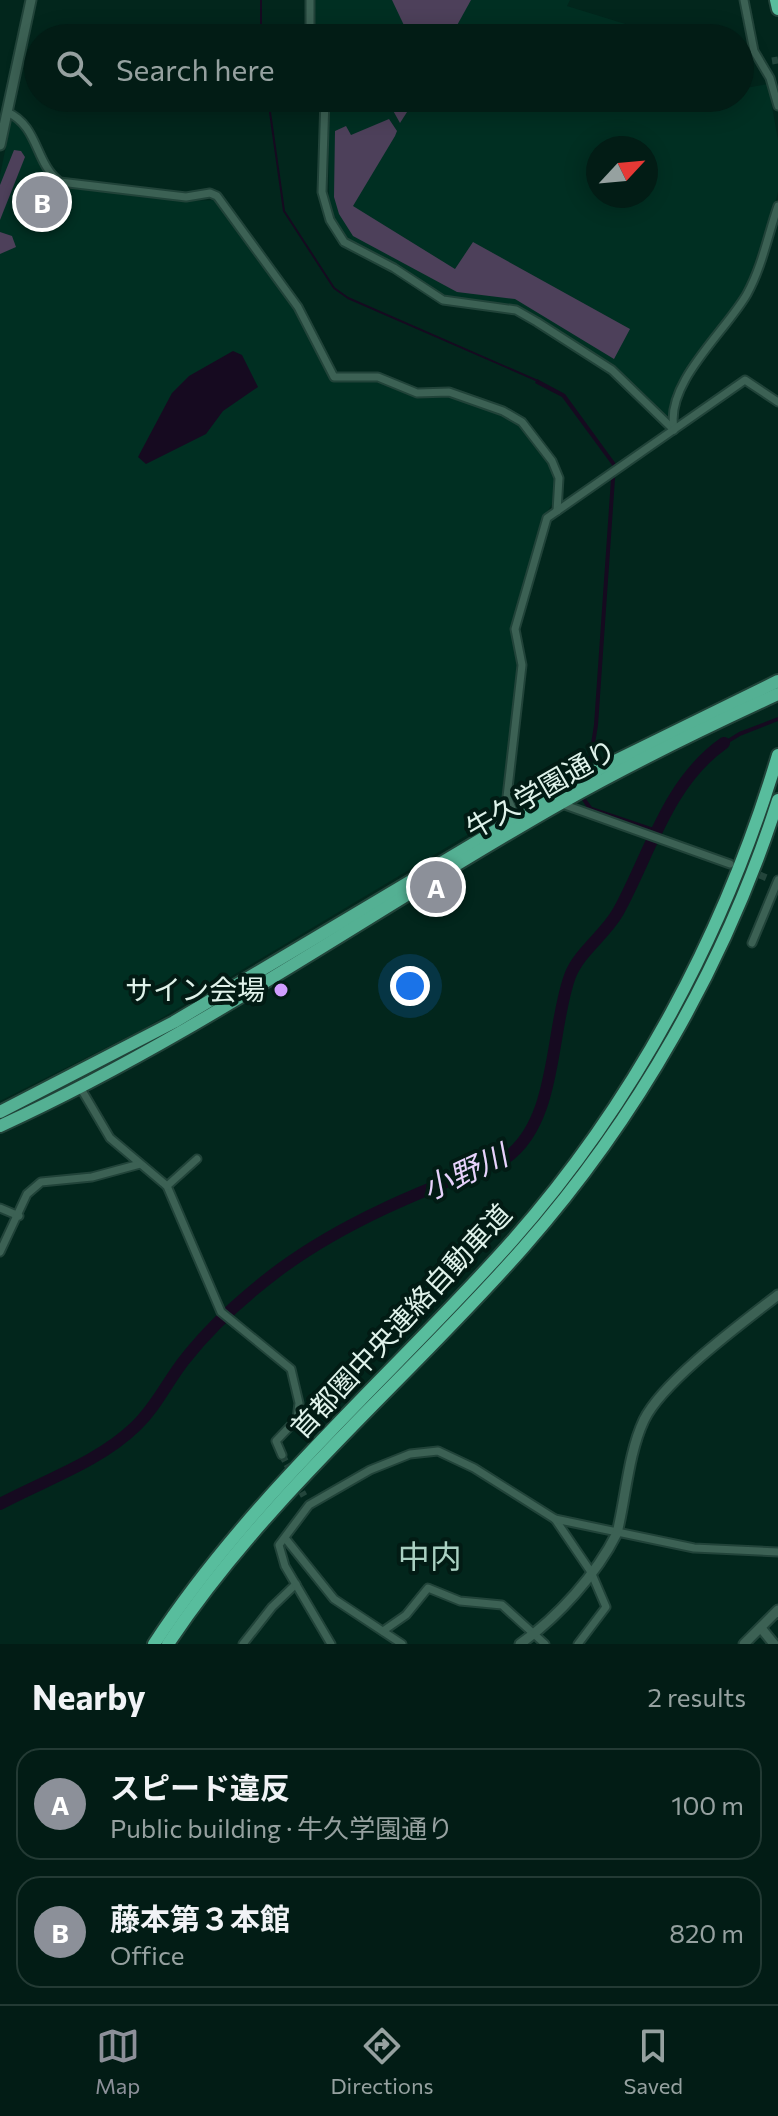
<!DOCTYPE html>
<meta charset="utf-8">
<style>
:root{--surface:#021c15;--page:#102922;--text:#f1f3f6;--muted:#96a1a0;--line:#233a34;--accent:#8c9099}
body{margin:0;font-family:Commissioner,"Noto Sans JP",sans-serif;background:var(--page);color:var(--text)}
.compass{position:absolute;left:586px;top:136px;width:72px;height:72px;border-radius:50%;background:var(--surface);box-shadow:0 4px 20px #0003;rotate:64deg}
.you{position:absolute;left:410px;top:986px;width:28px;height:28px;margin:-20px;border:6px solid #fff;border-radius:50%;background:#1a73e8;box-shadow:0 0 0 12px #1a73e833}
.badge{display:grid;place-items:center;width:52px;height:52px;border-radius:50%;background:var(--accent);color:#fff;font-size:26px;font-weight:700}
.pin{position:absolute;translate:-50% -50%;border:4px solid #fff;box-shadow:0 2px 8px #0006}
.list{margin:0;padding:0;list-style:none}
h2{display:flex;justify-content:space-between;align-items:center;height:104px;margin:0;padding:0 32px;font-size:34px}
h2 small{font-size:26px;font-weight:400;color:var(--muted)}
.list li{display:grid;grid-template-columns:52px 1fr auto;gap:24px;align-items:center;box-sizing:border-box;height:112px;margin:0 16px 16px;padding:0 16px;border:2px solid var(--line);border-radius:24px}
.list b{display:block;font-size:30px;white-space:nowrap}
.list p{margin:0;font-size:26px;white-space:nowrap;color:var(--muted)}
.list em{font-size:26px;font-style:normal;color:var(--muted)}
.icon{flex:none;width:44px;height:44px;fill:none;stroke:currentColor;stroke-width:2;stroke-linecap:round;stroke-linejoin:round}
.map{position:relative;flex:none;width:778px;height:1644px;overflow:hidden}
.search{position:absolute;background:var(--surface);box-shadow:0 4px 20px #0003;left:24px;right:24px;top:24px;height:88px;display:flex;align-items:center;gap:20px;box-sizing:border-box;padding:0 28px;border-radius:44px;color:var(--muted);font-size:30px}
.sheet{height:360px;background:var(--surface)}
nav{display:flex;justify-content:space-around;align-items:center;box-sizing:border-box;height:112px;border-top:2px solid var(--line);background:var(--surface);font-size:22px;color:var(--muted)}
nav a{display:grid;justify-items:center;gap:4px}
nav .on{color:var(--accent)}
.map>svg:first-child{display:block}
.built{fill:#002f22;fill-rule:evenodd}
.green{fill:#4d405a}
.water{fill:#160a20}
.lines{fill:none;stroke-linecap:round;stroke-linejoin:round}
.stream{stroke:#160a20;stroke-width:2}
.river{stroke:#160a20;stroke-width:12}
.minor-tunnel{stroke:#23453b;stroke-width:7;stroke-dasharray:7 3.5;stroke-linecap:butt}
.minor-casing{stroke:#214339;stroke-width:11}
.tertiary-casing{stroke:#214339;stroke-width:13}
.trunk-casing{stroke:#214339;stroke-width:16}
.motorway-casing{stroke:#214339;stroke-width:16}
.minor{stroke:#3c6154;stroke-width:7}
.tertiary{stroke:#3c6154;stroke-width:9}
.trunk{stroke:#54b093;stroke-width:12}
.motorway{stroke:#58bd9d;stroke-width:12}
.poi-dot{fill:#d09dfe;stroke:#021b14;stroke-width:3}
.labels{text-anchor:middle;stroke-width:8;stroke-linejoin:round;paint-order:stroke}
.street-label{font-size:28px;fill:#dff2ea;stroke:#021b14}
.poi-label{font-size:28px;fill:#dff2ea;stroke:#021b14;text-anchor:end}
.water-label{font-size:30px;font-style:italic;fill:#e7d2fc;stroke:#021b14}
.quarter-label{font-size:32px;fill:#aad1c2;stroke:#021b14}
</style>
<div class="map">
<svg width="778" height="1644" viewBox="0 0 778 1644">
<rect width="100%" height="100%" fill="#02261c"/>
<!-- built -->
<g class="built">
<path d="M313 0H570L567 6 648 31 658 38H314Z"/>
<path d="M768 84 778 140V192L774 209 741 300 678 385 670 415 665 416 606 362 529 313 512 306 446 298 407 271 349 241 340 232 329 207 328 98H740V89ZM598 148H646V196H598Z"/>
<path d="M12 117 18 120 52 179 185 201 216 200 289 298 329 377 342 382 377 381 409 395H449L498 412 523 428 550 464 557 481 556 497 544 518 513 625 519 666 502 797 509 810 145 1028 0 1101V175Z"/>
</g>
<!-- green -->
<g class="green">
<path d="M392 0H471L450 38H410Z"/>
<path d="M386 98H416L400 123Z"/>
<path d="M389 119 397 131 395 136 353 206 455 269 473 242 630 329 614 359 515 299 457 292 353 236 339 214 334 197 335 131 346 126 351 135Z"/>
<path d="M14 150 21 151 25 157 0 220V185Z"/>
<path d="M0 232 12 236 16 247 0 254Z"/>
</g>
<!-- water -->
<g class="water">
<path d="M233 351 242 355 258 387 223 411 206 434 146 464 138 457 172 393 189 376Z"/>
<path d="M537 379 565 394 616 464 598 725 586 799 592 807 654 828 653 833 589 811 582 800 594 725 612 465 562 397 535 383Z"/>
<path d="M778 717V721L740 736 714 752 712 749 739 732Z"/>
</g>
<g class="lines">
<!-- stream -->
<g class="stream">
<path d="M261 0V38"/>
<path d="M268 98 284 211 334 288 348 298 538 381"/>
<path d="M654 831 657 832"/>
</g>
<!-- river -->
<path class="river" d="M0 1504C45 1480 99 1462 136 1426 157 1406 168 1380 186 1358 211 1326 246 1295 279 1270 348 1219 427 1189 506 1158 558 1121 550 1030 570 976 579 952 605 935 618 912 650 854 667 783 724 743"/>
<!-- minor-tunnel -->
<g class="minor-tunnel">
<path d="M772 61 778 60"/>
<path d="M750 871 767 878"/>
<path d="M282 1455 304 1496"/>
</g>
<defs>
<g id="minor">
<path d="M310 0V38"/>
<path d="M744 0 754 51 770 78 778 106"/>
<path d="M325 98 322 192 330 220 344 242 394 268 443 300 516 310 537 322 612 370 674 430"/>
<path d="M7 112C39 126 35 164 60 182L186 197 210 193 217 196 298 307 334 377H378L417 393 449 392 503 411 522 422 552 461 559 478 557 511"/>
<path d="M674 428C665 383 726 331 747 294 762 267 768 235 778 206"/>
<path d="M562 804 730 864"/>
<path d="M518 822 507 797 522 665 515 629 547 518 745 380 778 402"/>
<path d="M752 943 778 880"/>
<path d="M80 1087 110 1138 167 1186 221 1312 291 1369 299 1403 297 1419 276 1441 282 1455"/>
<path d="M167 1186 197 1159"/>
<path d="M0 1208 19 1216"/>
<path d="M0 1252 27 1194 41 1182 92 1177 140 1164"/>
<path d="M555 1519 591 1572 606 1607 578 1644"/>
<path d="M285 1538 334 1599 402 1644"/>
<path d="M383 1631 406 1615 428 1588 460 1601 502 1605 545 1644"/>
<path d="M243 1644 272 1607 296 1584"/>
<path d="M331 1644 285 1566 279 1545 309 1505 370 1470 410 1454 438 1451 474 1468 555 1519 694 1548 778 1552"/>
</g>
<g id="tertiary">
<path d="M0 145 31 0"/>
<path d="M761 1628 774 1644"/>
<path d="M520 1644C558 1617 596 1575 617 1533 626 1497 628 1454 644 1420 663 1381 742 1323 778 1295"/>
<path d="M744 1644 778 1610"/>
</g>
<g id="trunk">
<path d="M0 1112 174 1022 599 769 778 681"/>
<path d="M0 1126C197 1036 374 909 561 803 632 763 704 728 778 694"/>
</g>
<g id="motorway">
<path d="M776 0 778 9"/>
<path d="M154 1644C253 1493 393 1375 512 1241 635 1102 725 933 778 755"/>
<path d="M168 1644C267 1495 406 1381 523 1248 636 1120 726 963 778 800"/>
</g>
</defs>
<!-- minor casing -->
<use href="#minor" class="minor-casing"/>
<!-- tertiary casing -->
<use href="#tertiary" class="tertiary-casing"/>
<!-- trunk casing -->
<use href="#trunk" class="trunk-casing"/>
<!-- motorway casing -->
<use href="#motorway" class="motorway-casing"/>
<!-- minor -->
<use href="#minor" class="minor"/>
<!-- tertiary -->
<use href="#tertiary" class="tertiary"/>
<!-- trunk -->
<use href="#trunk" class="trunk"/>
<!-- motorway -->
<use href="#motorway" class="motorway"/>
</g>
<!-- markers -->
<circle class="poi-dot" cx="281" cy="990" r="8"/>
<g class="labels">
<!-- street labels -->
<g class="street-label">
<text transform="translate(541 789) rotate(-30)" y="10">牛久学園通り</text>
<text transform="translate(401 1321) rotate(-47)" y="10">首都圏中央連絡自動車道</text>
</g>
<!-- poi labels -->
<g class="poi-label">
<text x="265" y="1000">サイン会場</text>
</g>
<!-- water labels -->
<g class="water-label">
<text transform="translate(465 1173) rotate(-25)" y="10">小野川</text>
</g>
<!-- quarter labels -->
<g class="quarter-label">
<text x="430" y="1568">中内</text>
</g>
</g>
</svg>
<svg class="compass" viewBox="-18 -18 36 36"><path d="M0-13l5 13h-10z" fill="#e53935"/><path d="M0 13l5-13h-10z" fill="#96a1a0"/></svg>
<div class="you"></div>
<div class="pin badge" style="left:436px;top:887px">A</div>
<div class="pin badge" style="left:42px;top:202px">B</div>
<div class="search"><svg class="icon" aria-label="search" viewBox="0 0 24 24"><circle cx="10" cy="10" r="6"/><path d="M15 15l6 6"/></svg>Search here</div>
</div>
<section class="sheet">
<h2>Nearby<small>2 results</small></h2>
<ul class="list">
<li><span class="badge">A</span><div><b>スピード違反</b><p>Public building · 牛久学園通り</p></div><em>100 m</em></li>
<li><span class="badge">B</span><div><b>藤本第３本館</b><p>Office</p></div><em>820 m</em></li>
</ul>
</section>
<nav>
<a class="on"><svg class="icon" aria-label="map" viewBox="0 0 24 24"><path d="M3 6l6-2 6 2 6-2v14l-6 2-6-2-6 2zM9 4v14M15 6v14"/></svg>Map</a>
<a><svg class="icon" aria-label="directions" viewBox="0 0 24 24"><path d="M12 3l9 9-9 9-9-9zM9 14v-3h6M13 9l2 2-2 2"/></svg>Directions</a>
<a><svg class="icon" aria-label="saved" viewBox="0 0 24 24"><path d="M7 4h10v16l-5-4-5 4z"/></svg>Saved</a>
</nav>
